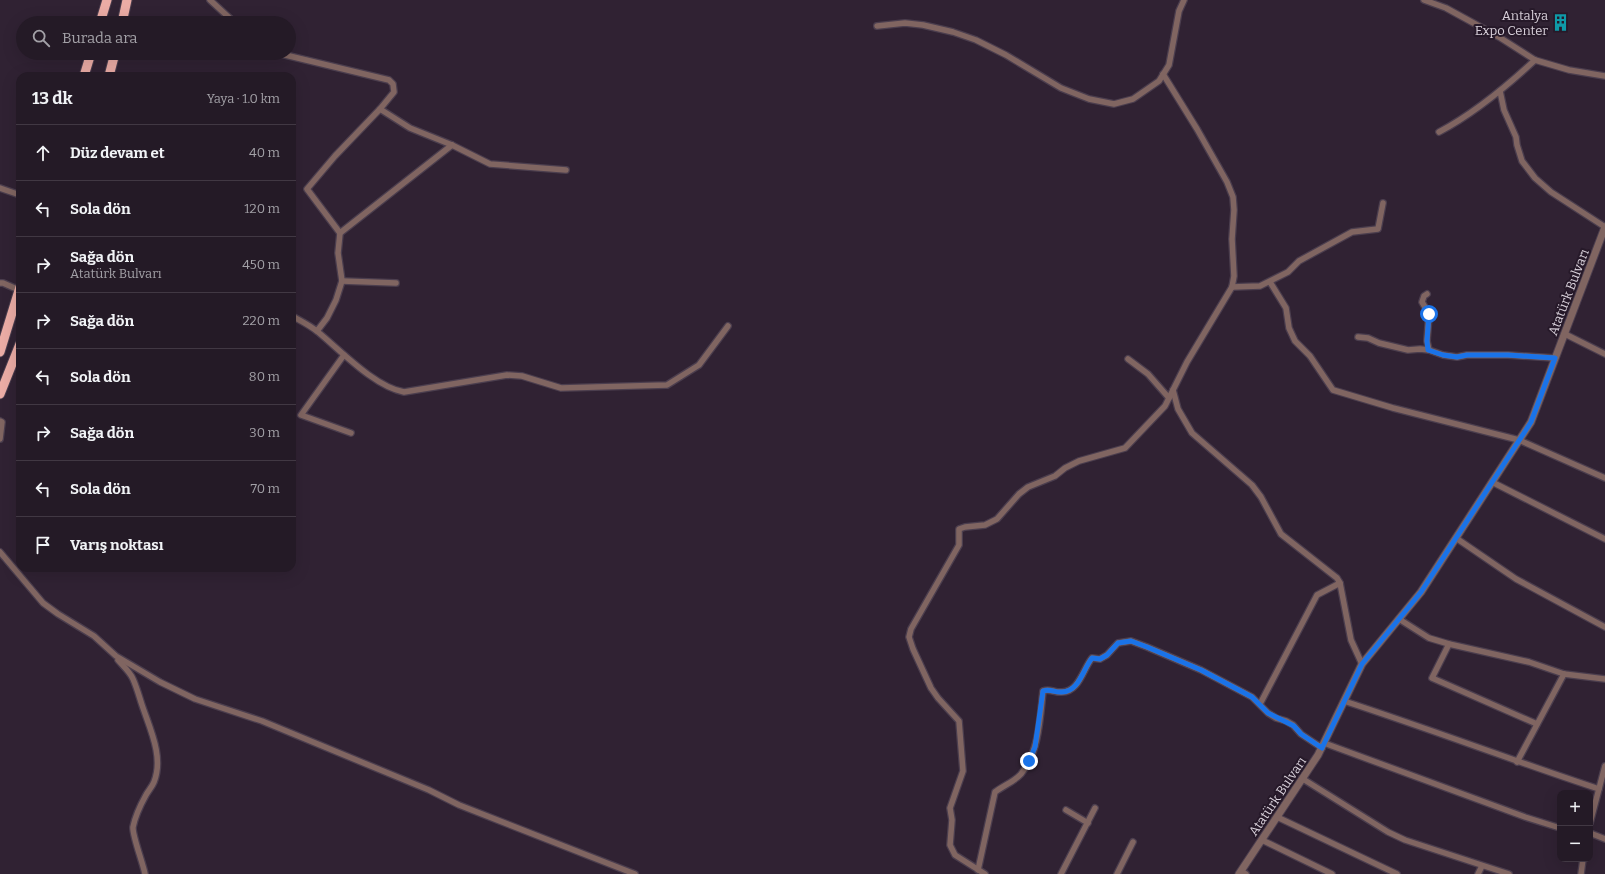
<!DOCTYPE html>
<html lang="tr">
<meta charset="utf-8">
<style>
:root{--surface:#241a26;--page:#302732;--text:#f1f3f6;--muted:#a3a1a7;--line:#413843}
body{margin:0;font-family:Bitter,serif;background:var(--page);color:var(--text)}
.controls{position:absolute;right:12px;bottom:12px;display:grid;overflow:hidden;border-radius:8px;box-shadow:0 4px 16px #0002}
.controls button{width:36px;height:36px;display:grid;place-items:center;padding:0;border:0;border-bottom:1px solid var(--line);background:var(--surface);color:var(--text);font:20px sans-serif}
.stop{position:absolute;width:12px;height:12px;margin:-9px;border:3px solid #1a73e8;border-radius:50%;background:#fff}
.stop.end{background:#1a73e8;border-color:#fff;box-shadow:0 1px 4px #0008}
.list{margin:0;padding:0;list-style:none}
h2{display:flex;justify-content:space-between;align-items:center;height:52px;margin:0;padding:0 16px;font-size:17px}
h2 small{font-size:13px;font-weight:400;color:var(--muted)}
.list li{display:grid;grid-template-columns:26px 1fr auto;gap:12px;align-items:center;box-sizing:border-box;height:56px;padding:0 16px;border-top:1px solid var(--line)}
.list b{display:block;font-size:15px;white-space:nowrap}
.list p{margin:0;font-size:13px;white-space:nowrap;color:var(--muted)}
.list em{font-size:13px;font-style:normal;color:var(--muted)}
.icon{flex:none;width:22px;height:22px;fill:none;stroke:currentColor;stroke-width:2;stroke-linecap:round;stroke-linejoin:round}
.map{position:relative;flex:none;width:1605px;height:874px;overflow:hidden}
.search{position:absolute;background:var(--surface);box-shadow:0 4px 16px #0002;left:16px;top:16px;width:280px;height:44px;display:flex;align-items:center;gap:10px;box-sizing:border-box;padding:0 14px;border-radius:22px;color:var(--muted);font-size:15px}
.panel{position:absolute;background:var(--surface);box-shadow:0 4px 16px #0002;left:16px;top:72px;width:280px;height:500px;border-radius:12px}
.map>svg:first-child{display:block}
.lines{fill:none;stroke-linecap:round;stroke-linejoin:round}
.minor-casing{stroke:#4b3e4e;stroke-width:8}
.tertiary-casing{stroke:#4b3e4e;stroke-width:9}
.trunk-casing{stroke:#4b3e4e;stroke-width:11}
.minor{stroke:#806561;stroke-width:5.5}
.tertiary{stroke:#806561;stroke-width:7}
.trunk{stroke:#ebaca5;stroke-width:9}
.route{stroke:#1a73e8;stroke-width:5}
.labels{text-anchor:middle;stroke-width:4;stroke-linejoin:round;paint-order:stroke}
.poi-label{font-size:13px;fill:#d8d0da;stroke:#261929;text-anchor:end}
.street-label{font-size:13px;fill:#d8d0da;stroke:#261929}
</style>
<div class="map">
<svg width="1605" height="874" viewBox="0 0 1605 874">
<rect width="100%" height="100%" fill="#302233"/>
<g class="lines">
<defs>
<g id="minor">
<path d="M210 0 235 23"/>
<path d="M1424 0 1446 8 1499 37 1535 60 1569 70 1605 76"/>
<path d="M877 26 905 23 923 25 953 32 976 40 1006 55 1061 88 1089 99 1114 104 1133 99 1159 81 1169 65 1179 11 1184 0"/>
<path d="M277 53 389 80 393 84 394 92 380 109"/>
<path d="M1500 91 1504 110 1516 137 1517 145 1522 161 1535 178 1551 192 1605 227"/>
<path d="M1439 132C1475 113 1506 87 1535 60"/>
<path d="M0 188 20 195"/>
<path d="M340 233 307 189 335 156 380 109 410 128 452 145 490 164 566 170"/>
<path d="M342 281 396 283"/>
<path d="M1270 282 1286 308 1289 328 1295 341 1310 356 1333 390 1393 408 1519 440 1605 478"/>
<path d="M0 283H3L19 290"/>
<path d="M1232 287 1260 286 1288 272 1299 261 1352 232 1378 229 1383 203"/>
<path d="M1427 294 1424 296 1422 302 1429 314 1427 341 1429 350"/>
<path d="M292 316C301 321 311 326 318 332 341 351 375 387 404 392L507 375 522 376 561 388 667 385 699 365 728 326"/>
<path d="M317 331 327 318 336 300 342 281 338 253 340 233 452 145"/>
<path d="M1565 334 1605 354"/>
<path d="M1358 337 1368 338 1379 343 1408 350 1420 349 1429 350 1443 355 1457 357 1467 355H1508L1555 358"/>
<path d="M344 355 301 415 351 433"/>
<path d="M1128 359 1148 374 1169 398"/>
<path d="M1173 390 1178 409 1192 433 1252 485 1261 497 1281 534 1337 578 1340 583 1351 640 1362 664"/>
<path d="M0 421 2 422 0 439"/>
<path d="M1492 482 1605 539"/>
<path d="M1456 538 1516 579 1605 627"/>
<path d="M0 552 43 603 58 614 94 636 116 656 160 682 195 699 262 721 429 790 459 805 635 874"/>
<path d="M1399 619 1429 638 1449 644 1529 662 1564 674 1605 679"/>
<path d="M1449 644 1432 678 1537 724"/>
<path d="M118 660C123 666 130 672 133 679 137 688 139 696 142 705 150 729 164 757 154 782 152 787 148 791 146 795 141 804 135 817 133 827 132 835 143 863 145 874"/>
<path d="M1344 701C1430 729 1514 761 1599 789"/>
<path d="M1260 704 1317 595 1340 583"/>
<path d="M1324 743 1525 817 1560 828"/>
<path d="M1517 762 1564 674"/>
<path d="M1303 779 1388 832 1405 840 1509 874"/>
<path d="M1066 810 1088 823"/>
<path d="M1277 817 1397 874"/>
<path d="M1590 823 1605 766"/>
<path d="M1590 833 1605 839"/>
<path d="M1262 840 1332 874"/>
<path d="M978 870 995 792C1003 786 1015 781 1021 774 1039 752 1040 719 1043 691 1050 688 1055 693 1062 692 1079 692 1083 669 1092 658L1100 659 1107 655 1118 643 1131 641 1147 647 1201 670 1252 697 1268 713 1276 718 1286 721 1293 725 1301 734 1322 748"/>
<path d="M1241 871 1246 874"/>
<path d="M985 874 955 855 950 845 952 820 950 808 963 771 959 721 938 698 931 688 913 649 909 637 911 629 959 545V529L965 527 985 525 997 519 1019 494 1028 487 1055 476 1065 468 1079 461 1125 448 1165 406 1187 362 1232 287 1234 276 1232 239 1234 210 1233 197 1227 182 1197 129 1163 74"/>
<path d="M1061 874 1095 808"/>
<path d="M1117 874 1133 842"/>
<path d="M1478 874 1482 866"/>
<path d="M1581 874 1583 859"/>
</g>
<path id="tertiary" d="M1239 874 1318 755 1362 664 1421 592 1531 422 1605 227"/>
<g id="trunk">
<path d="M100 23 107 0"/>
<path d="M122 23 127 0"/>
<path d="M84 76 91 53"/>
<path d="M109 76 115 53"/>
<path d="M0 352 20 287"/>
<path d="M0 394 20 344"/>
</g>
</defs>
<!-- minor casing -->
<use href="#minor" class="minor-casing"/>
<!-- tertiary casing -->
<use href="#tertiary" class="tertiary-casing"/>
<!-- trunk casing -->
<use href="#trunk" class="trunk-casing"/>
<!-- minor -->
<use href="#minor" class="minor"/>
<!-- tertiary -->
<use href="#tertiary" class="tertiary"/>
<!-- trunk -->
<use href="#trunk" class="trunk"/>
</g>
<g class="lines">
<!-- route -->
<path class="route" d="M1029 761 1035 747 1043 691C1050 688 1055 693 1062 692 1079 692 1083 669 1092 658L1100 659 1107 655 1118 643 1131 641 1147 647 1201 670 1252 697 1268 713 1294 726 1301 734 1322 748 1362 664 1421 592 1531 422 1555 358 1508 355H1467L1457 357 1443 355 1428 350 1427 341 1429 314"/>
</g>
<!-- icons -->
<defs>
<symbol id="building-bare" viewBox="-9 -9 18 18"><path d="M-4-6H4V6H1V3H-1V6H-4ZM-2.5-4.3h1.7v1.8h-1.7ZM.8-4.3h1.7v1.8H.8ZM-2.5-1h1.7V.8h-1.7ZM.8-1h1.7V.8H.8Z" fill="#0f9aa8" stroke="#261929" stroke-width="2.5" paint-order="stroke"/></symbol>
</defs>
<g fill-rule="evenodd">
<use href="#building-bare" x="1548" y="10" width="25" height="25"/>
</g>
<g class="labels">
<!-- poi labels -->
<g class="poi-label">
<text x="1548" y="20">Antalya<tspan x="1548" dy="15">Expo Center</tspan></text>
</g>
<!-- street labels -->
<g class="street-label">
<text transform="translate(1568 292) rotate(-69)" y="5">Atatürk Bulvarı</text>
<text transform="translate(1277 796) rotate(-56)" y="5">Atatürk Bulvarı</text>
</g>
</g>
</svg>
<div class="controls">
<button>+</button>
<button>−</button>
</div>
<div class="stop" style="left:1429px;top:314px"></div>
<div class="stop end" style="left:1029px;top:761px"></div>
<div class="search"><svg class="icon" aria-label="search" viewBox="0 0 24 24"><circle cx="10" cy="10" r="6"/><path d="M15 15l6 6"/></svg>Burada ara</div>
<section class="panel">
<h2>13 dk<small>Yaya · 1.0 km</small></h2>
<ul class="list">
<li><svg class="icon" aria-label="ahead" viewBox="0 0 24 24"><path d="M12 20V5M6 11l6-6 6 6"/></svg><div><b>Düz devam et</b></div><em>40 m</em></li>
<li><svg class="icon" aria-label="left" viewBox="0 0 24 24"><path d="M17 20v-9H6M10 6l-5 5 5 5"/></svg><div><b>Sola dön</b></div><em>120 m</em></li>
<li><svg class="icon" aria-label="right" viewBox="0 0 24 24"><path d="M7 20v-9h11M14 6l5 5-5 5"/></svg><div><b>Sağa dön</b><p>Atatürk Bulvarı</p></div><em>450 m</em></li>
<li><svg class="icon" aria-label="right" viewBox="0 0 24 24"><path d="M7 20v-9h11M14 6l5 5-5 5"/></svg><div><b>Sağa dön</b></div><em>220 m</em></li>
<li><svg class="icon" aria-label="left" viewBox="0 0 24 24"><path d="M17 20v-9H6M10 6l-5 5 5 5"/></svg><div><b>Sola dön</b></div><em>80 m</em></li>
<li><svg class="icon" aria-label="right" viewBox="0 0 24 24"><path d="M7 20v-9h11M14 6l5 5-5 5"/></svg><div><b>Sağa dön</b></div><em>30 m</em></li>
<li><svg class="icon" aria-label="left" viewBox="0 0 24 24"><path d="M17 20v-9H6M10 6l-5 5 5 5"/></svg><div><b>Sola dön</b></div><em>70 m</em></li>
<li><svg class="icon" aria-label="arrive" viewBox="0 0 24 24"><path d="M6 21V4h12l-3 4 3 4H6"/></svg><div><b>Varış noktası</b></div></li>
</ul>
</section>
</div>
